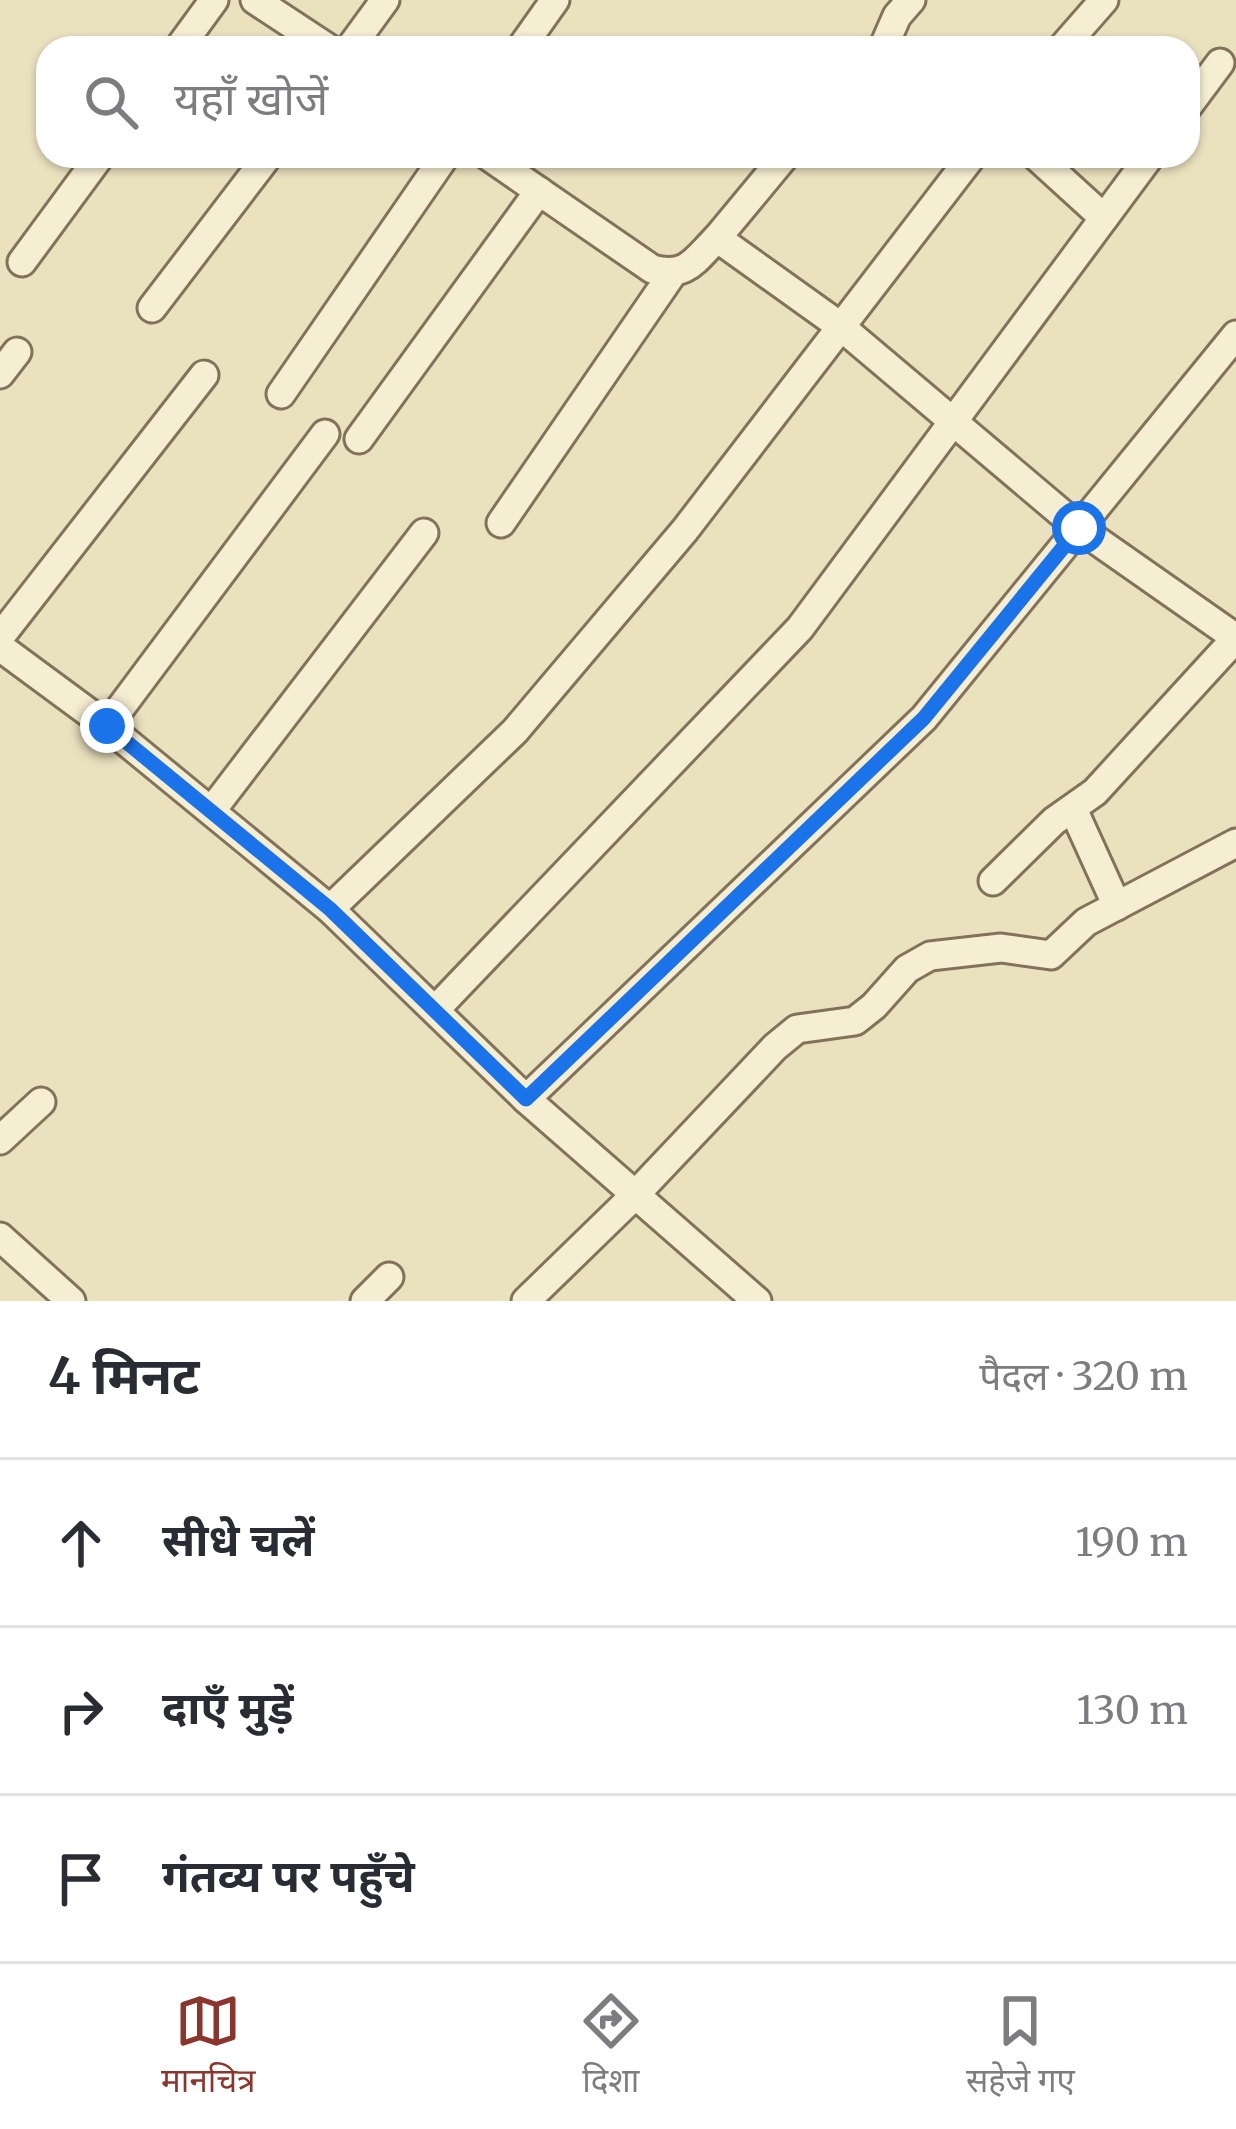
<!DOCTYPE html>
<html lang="hi">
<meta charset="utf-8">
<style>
:root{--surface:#fff;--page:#f2f2f3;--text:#2b2b33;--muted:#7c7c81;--line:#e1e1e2;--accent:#8c352d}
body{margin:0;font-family:Merriweather,"Noto Sans Devanagari",serif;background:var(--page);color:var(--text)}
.stop{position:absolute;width:36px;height:36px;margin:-27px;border:9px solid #1a73e8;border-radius:50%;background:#fff}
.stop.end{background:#1a73e8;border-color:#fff;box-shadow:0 3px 12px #0008}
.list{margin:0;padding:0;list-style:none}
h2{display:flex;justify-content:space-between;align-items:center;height:156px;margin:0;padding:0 48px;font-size:51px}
h2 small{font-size:39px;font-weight:400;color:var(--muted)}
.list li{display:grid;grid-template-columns:78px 1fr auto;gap:36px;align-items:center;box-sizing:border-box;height:168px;padding:0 48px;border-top:3px solid var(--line)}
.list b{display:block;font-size:45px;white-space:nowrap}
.list em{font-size:39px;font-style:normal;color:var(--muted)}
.icon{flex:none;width:66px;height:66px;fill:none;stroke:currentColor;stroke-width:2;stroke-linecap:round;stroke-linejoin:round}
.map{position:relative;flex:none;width:1236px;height:1301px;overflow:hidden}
.search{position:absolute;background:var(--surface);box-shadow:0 3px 9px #0004;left:36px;right:36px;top:36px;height:132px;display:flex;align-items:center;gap:30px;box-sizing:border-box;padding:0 42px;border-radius:36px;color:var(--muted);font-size:45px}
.sheet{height:660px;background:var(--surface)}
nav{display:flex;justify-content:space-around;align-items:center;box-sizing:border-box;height:168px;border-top:3px solid var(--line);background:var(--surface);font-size:33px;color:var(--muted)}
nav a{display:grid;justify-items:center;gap:6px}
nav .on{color:var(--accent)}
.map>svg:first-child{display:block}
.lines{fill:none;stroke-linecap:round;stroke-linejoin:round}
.street-casing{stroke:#827259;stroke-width:33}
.street{stroke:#f6eed2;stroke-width:27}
.route{stroke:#1a73e8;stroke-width:15}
</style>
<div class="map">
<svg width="1236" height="1301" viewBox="0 0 1236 1301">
<rect width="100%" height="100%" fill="#eae1bf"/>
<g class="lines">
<defs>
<g id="street">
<path d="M255 0 328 48"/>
<path d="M179 48 214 0"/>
<path d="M350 48 385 0"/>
<path d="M521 48 555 0"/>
<path d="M883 48 897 16 911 0"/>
<path d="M1062 48 1104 0"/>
<path d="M1188 106 1220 63"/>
<path d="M488 156 652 269C687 278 694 261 717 238L840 326 1079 528 1236 638"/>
<path d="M1036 156 1104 218"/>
<path d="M717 238 785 156"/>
<path d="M22 262 100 156"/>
<path d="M152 308 268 156"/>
<path d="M0 374 17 352"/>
<path d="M281 394 445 156"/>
<path d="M359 439 539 191"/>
<path d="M501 523 672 274"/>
<path d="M0 637 204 375"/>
<path d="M0 647 107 726 330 909 526 1099 757 1301"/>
<path d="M107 726 325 434"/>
<path d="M1073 809 1117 906"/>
<path d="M212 810 424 533"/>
<path d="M993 881 1054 821 1095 792 1236 638"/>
<path d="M330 909 515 731 685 530 972 156"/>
<path d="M435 1010 800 628 1150 156"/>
<path d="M526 1099 924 718 1236 335"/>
<path d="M0 1140 41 1102"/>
<path d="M0 1237 71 1301"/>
<path d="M365 1301 389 1277"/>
<path d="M526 1301 635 1195 775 1047 797 1029 855 1021 874 1006 907 969 930 956 1001 948 1051 955 1086 922 1236 843"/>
</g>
</defs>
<!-- street casing -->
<use href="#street" class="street-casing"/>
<!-- street -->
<use href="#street" class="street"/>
</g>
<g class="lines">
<!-- route -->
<path class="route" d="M107 726 330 909 526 1099 924 718 1079 528"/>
</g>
</svg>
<div class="stop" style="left:1079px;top:528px"></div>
<div class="stop end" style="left:107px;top:726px"></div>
<div class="search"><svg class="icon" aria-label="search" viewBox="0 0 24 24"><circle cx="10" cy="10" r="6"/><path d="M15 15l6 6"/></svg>यहाँ खोजें</div>
</div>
<section class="sheet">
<h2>4 मिनट<small>पैदल · 320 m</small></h2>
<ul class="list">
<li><svg class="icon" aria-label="ahead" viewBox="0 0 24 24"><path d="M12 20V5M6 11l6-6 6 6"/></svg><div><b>सीधे चलें</b></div><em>190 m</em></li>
<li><svg class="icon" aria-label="right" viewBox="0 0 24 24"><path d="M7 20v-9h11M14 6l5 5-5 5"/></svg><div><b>दाएँ मुड़ें</b></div><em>130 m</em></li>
<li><svg class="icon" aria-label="arrive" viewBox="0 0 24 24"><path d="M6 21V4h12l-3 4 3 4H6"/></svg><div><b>गंतव्य पर पहुँचे</b></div></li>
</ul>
</section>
<nav>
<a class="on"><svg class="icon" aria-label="map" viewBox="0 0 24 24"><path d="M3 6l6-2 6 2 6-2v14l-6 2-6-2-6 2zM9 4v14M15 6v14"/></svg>मानचित्र</a>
<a><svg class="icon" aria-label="directions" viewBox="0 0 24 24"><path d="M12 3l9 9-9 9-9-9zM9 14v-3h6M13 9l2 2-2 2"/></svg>दिशा</a>
<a><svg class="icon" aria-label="saved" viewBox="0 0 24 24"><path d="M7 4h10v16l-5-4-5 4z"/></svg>सहेजे गए</a>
</nav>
